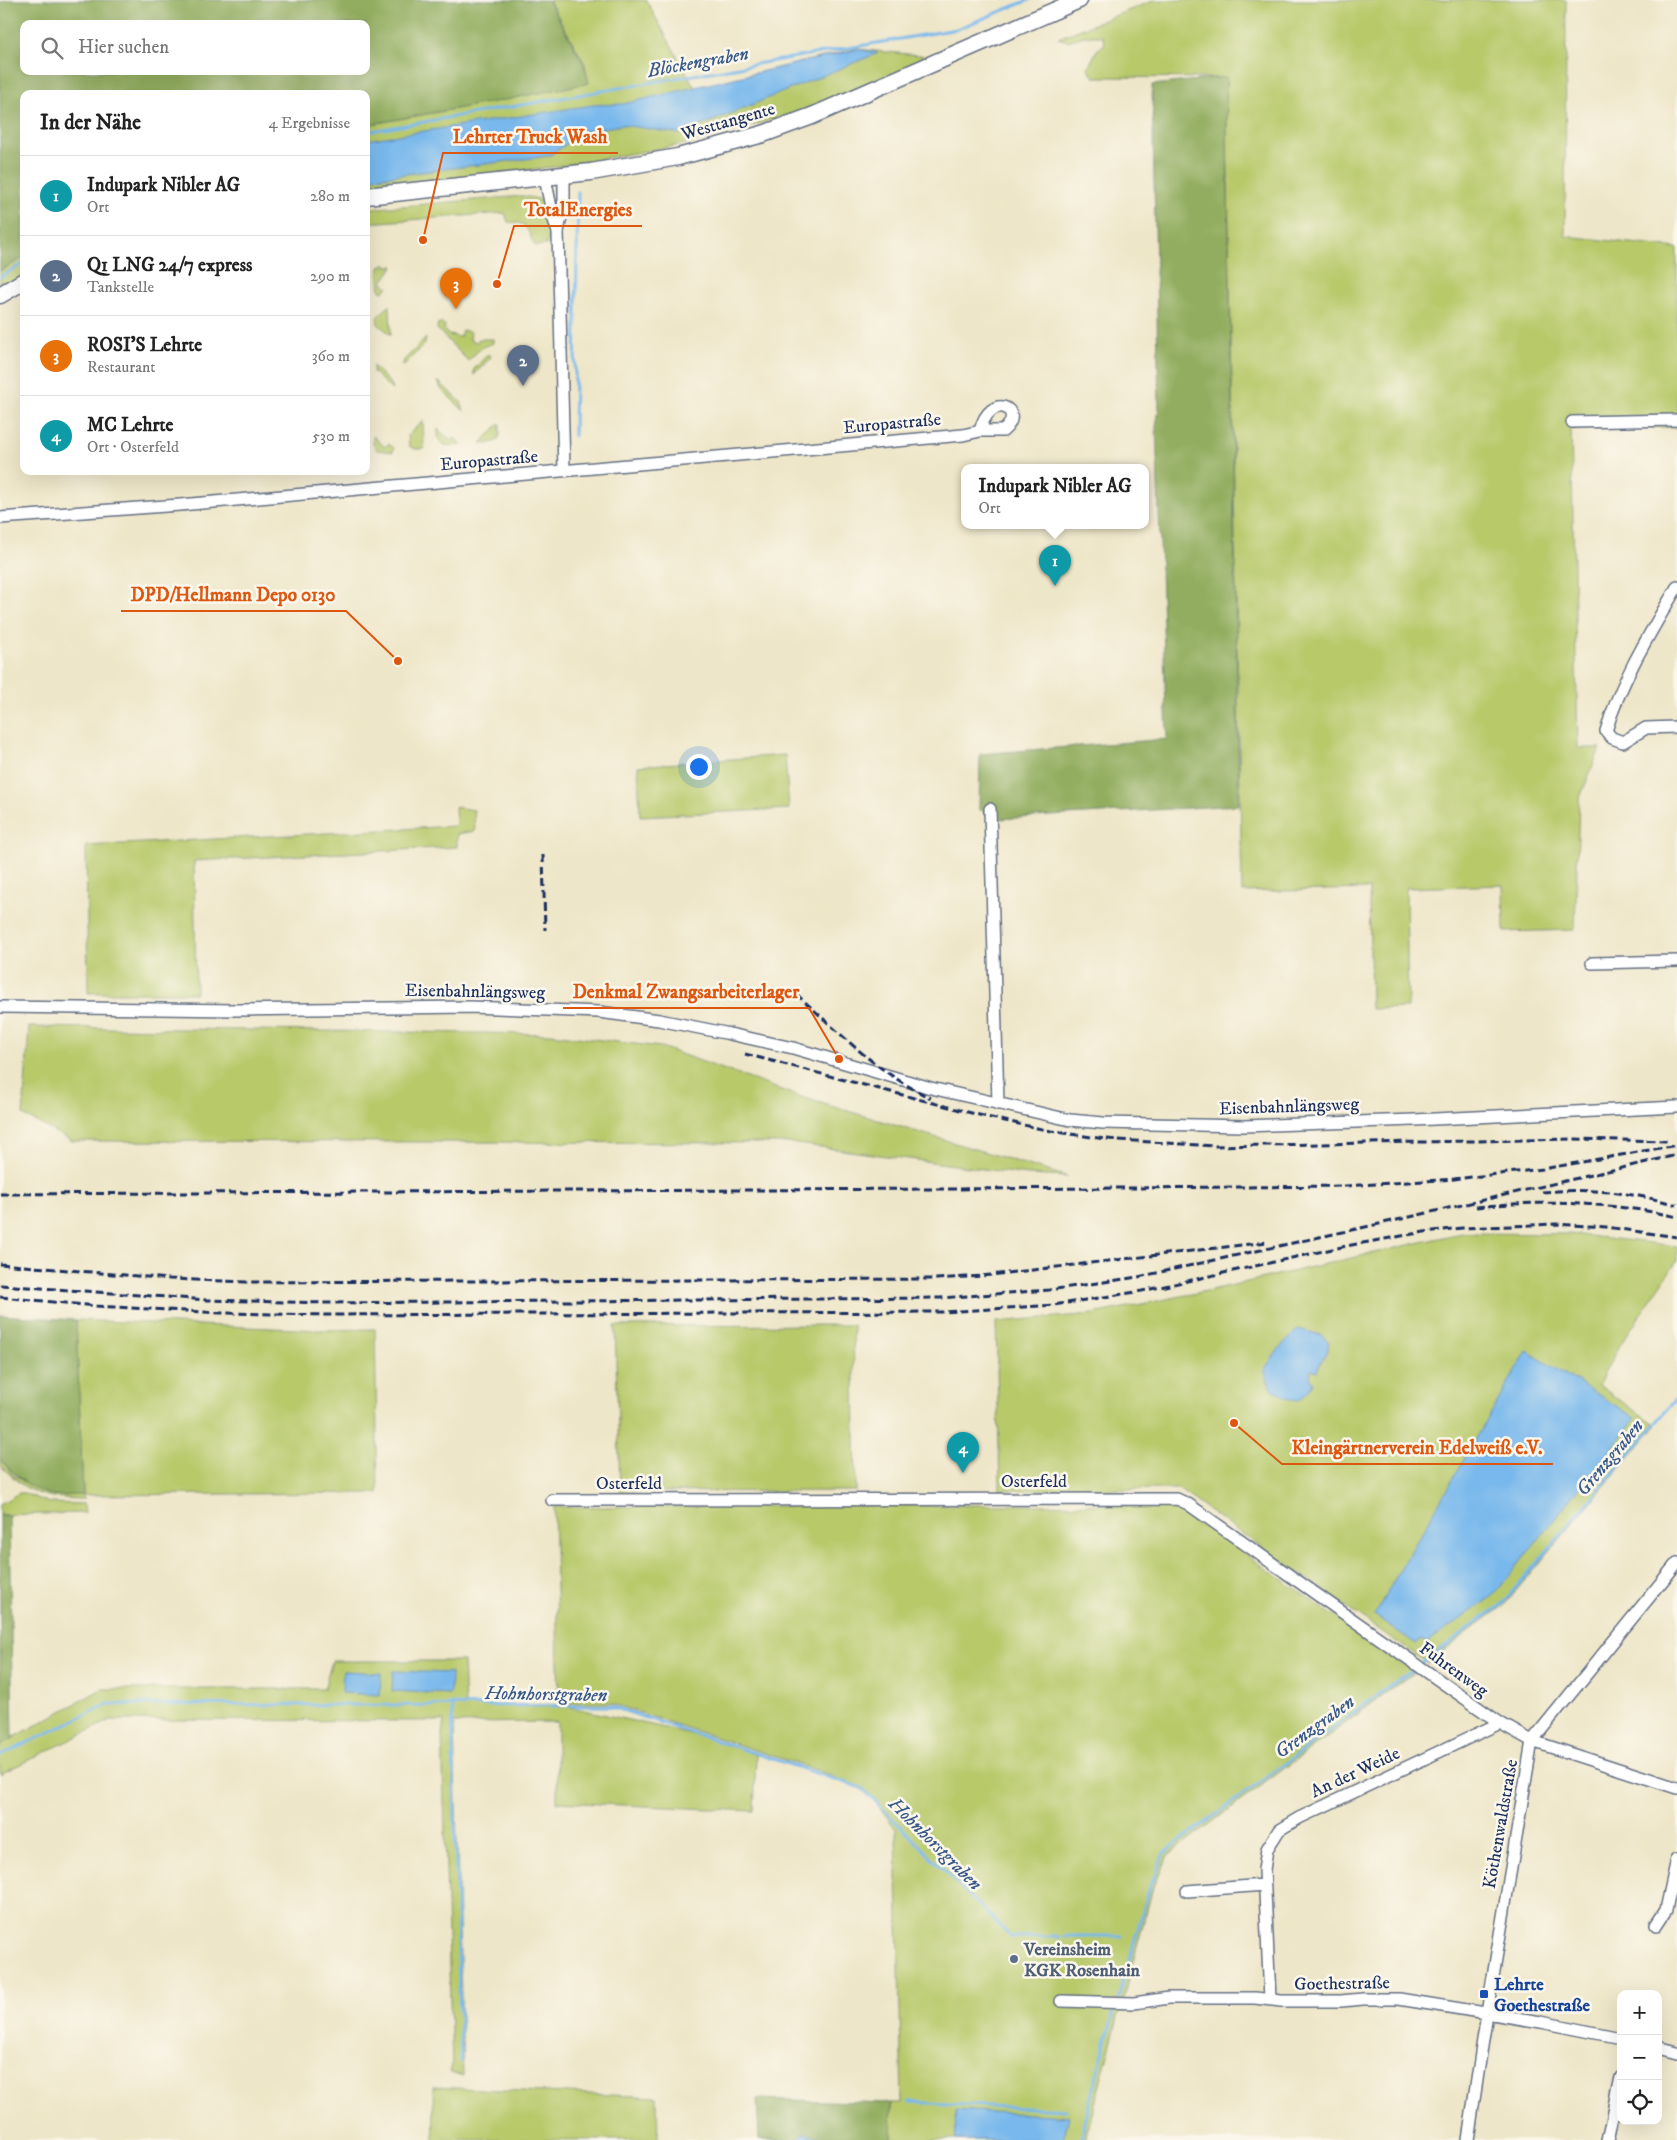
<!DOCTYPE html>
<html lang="de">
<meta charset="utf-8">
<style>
:root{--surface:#fff;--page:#f2f2f2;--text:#222;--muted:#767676;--line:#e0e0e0;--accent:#1a73e8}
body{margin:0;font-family:"IM FELL DW Pica",serif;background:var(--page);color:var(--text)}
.controls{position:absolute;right:15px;bottom:15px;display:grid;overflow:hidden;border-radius:10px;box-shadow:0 5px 20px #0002}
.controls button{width:45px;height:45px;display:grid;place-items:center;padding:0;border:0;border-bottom:1px solid var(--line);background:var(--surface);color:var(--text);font:25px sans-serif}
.you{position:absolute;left:698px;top:766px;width:18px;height:18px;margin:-12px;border:4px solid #fff;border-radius:50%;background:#1a73e8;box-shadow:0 0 0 8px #1a73e833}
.badge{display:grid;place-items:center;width:32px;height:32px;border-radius:50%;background:var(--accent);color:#fff;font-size:16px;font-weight:700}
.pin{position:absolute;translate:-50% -41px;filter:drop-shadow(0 1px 2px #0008)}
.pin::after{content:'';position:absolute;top:26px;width:18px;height:15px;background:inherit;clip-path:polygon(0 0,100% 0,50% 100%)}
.popup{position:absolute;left:961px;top:464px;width:188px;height:65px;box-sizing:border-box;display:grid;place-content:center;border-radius:10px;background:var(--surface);filter:drop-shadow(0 1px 4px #0005);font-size:16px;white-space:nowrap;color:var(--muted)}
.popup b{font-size:19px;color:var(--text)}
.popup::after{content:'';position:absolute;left:50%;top:100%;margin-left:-10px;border:10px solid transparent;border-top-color:var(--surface)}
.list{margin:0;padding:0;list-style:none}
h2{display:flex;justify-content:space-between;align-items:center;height:65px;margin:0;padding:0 20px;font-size:21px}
h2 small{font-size:16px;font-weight:400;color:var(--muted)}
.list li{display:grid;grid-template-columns:32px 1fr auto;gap:15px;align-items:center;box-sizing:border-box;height:80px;padding:0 20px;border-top:1px solid var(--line)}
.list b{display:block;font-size:19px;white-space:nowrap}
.list p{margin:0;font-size:16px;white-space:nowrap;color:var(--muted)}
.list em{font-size:16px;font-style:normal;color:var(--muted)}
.icon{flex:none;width:28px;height:28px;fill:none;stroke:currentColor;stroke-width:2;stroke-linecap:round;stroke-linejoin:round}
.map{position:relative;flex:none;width:1677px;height:2140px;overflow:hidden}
.search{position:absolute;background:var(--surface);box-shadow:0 5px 20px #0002;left:20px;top:20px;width:350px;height:55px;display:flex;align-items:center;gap:12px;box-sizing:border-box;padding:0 18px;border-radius:10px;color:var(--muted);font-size:19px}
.panel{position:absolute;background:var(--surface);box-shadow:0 5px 20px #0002;left:20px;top:90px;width:350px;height:385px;border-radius:10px}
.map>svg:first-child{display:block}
.green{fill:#b8c96b;stroke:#6a7c64}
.forest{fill:#92ad5f;stroke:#566e5e;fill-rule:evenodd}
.water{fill:#78b8ec;stroke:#4a74a5}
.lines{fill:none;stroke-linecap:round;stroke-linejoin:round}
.stream{stroke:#78b8ec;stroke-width:3}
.minor-casing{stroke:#656f83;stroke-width:14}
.secondary-casing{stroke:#656f83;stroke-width:19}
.minor{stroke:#fff;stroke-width:11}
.secondary{stroke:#fff;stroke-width:16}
.rail{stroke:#1b2f5e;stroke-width:3;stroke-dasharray:8 4;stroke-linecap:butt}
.service-dot{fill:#5c6f8a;stroke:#fbf7ec;stroke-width:2}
.transit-dot{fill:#1a4fb4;stroke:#fbf7ec;stroke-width:2}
.labels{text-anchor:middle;stroke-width:5;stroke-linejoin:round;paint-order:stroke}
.street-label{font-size:18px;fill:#1b2f5e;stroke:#fbf7ec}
.service-label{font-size:18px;font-weight:bold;fill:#4e5e75;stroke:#fbf7ec;text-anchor:start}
.transit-label{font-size:18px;font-weight:bold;fill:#164399;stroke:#fbf7ec;text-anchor:start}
.water-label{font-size:19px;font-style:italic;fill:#375889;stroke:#fbf7ec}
.leader{fill:none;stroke:#de5710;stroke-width:2}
.callout-dot{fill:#de5710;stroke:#fbf7ec;stroke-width:2}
.callout-label{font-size:19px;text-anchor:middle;font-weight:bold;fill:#de5710;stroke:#fbf7ec;stroke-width:5;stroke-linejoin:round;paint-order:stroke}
</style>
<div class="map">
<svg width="1677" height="2140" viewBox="0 0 1677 2140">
<rect width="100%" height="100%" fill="#fbf7ec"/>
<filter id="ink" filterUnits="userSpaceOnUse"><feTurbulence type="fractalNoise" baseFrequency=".02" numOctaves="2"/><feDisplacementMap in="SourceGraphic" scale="10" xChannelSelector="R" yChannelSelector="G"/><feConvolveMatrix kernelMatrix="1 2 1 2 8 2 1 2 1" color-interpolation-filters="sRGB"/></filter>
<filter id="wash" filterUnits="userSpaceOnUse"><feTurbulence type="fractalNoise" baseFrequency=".0096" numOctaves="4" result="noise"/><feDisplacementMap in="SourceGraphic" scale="20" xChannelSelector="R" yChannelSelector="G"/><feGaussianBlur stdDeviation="1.12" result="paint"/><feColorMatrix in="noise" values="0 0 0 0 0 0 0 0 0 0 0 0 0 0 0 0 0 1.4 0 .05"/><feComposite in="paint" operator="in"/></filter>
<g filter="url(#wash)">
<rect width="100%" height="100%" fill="#eee6c8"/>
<!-- green -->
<g class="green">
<path d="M549 0H646L695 88 856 49 939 57 821 106 686 144 561 166 366 189V125L504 100 588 83 585 64Z"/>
<path d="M1155 0H1566L1565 236 1677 248V427L1571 429 1578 748H1600L1579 800 1575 930 1504 932 1503 885 1406 888 1408 1008 1371 1009 1369 889 1242 892 1226 78 1094 77 1088 68 1097 50 1105 44 1102 36H1084L1068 41 1058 38Z"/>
<path d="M523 196 539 199C549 211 554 231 546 245L535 246C526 230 530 222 508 222L505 213 366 223V209Z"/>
<path d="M24 257V275L0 290V271Z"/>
<path d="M386 264 387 266H394L382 282 388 287 383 292 380 291 378 273 381 266Z"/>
<path d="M390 305 391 335 378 324 377 317Z"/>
<path d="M438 323 445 325 444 330 449 335 460 337 462 330 471 332 470 340 477 342 479 339H493V343L481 348 468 361 437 329Z"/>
<path d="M426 338 425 344 402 367 404 360Z"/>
<path d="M488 354 491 357 474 375V369Z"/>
<path d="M373 366 389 382 392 390 373 372Z"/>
<path d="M438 381 461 402 464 411 441 389Z"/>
<path d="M423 421 424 449H414L409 446 408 435Z"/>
<path d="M500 423V435L497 441 488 444 481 443Z"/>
<path d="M438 429 451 441 455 438 462 445C447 446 437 448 438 429Z"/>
<path d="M373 436 385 447 388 444 394 448 393 452 377 450 373 444Z"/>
<path d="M785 755 789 809 640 816 638 766Z"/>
<path d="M455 807 474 810 475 831 457 834V847L194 861 196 993H88L86 846 456 826Z"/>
<path d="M29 1027 551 1034 661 1047 798 1096 1068 1177 1028 1175 790 1143 72 1141 23 1115Z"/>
<path d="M1461 1233 1571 1234 1677 1246V1261L1620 1345 1598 1385 1656 1425 1504 1605 1427 1663 1178 1489 1000 1490 996 1322 1093 1314 1216 1289Z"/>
<path d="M76 1320 321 1330 375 1329 378 1493 83 1495 84 1499C43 1498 29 1495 0 1465V1459L14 1476 53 1495 83 1494Z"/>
<path d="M853 1325 856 1491 620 1492 615 1326Z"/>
<path d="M19 1493H24L50 1503 84 1504 85 1513 0 1515V1504Z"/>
<path d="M1174 1504 1414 1672 1168 1855 1152 1891 1085 2140H892L891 2103H902L896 1829 868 1792 819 1771 610 1703H559L554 1507Z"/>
<path d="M332 1661H463L465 1706 561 1705 710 1738 756 1755 754 1811 557 1802V1722L454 1723 463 2076 450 2072 452 2066 442 1734 444 1721 111 1720 0 1774V1745L102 1689H324Z"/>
<path d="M433 2087 657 2097 658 2140H434Z"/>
</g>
<!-- forest -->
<g class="forest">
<path d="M7 0H548L584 64 589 83 504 100 366 125V94H24V257L0 271V3ZM24 24H366V71H24Z"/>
<path d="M1226 77 1239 805 999 819 979 809 980 754 1167 739 1156 427 1159 409 1152 85Z"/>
<path d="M0 1315 76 1320 83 1495C74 1495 64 1496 55 1495 34 1493 13 1474 0 1459Z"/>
<path d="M0 1515 9 1516 13 1739 0 1745Z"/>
<path d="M757 2099 891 2103 892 2140H759Z"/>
</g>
<!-- water -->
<g class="water">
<path d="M858 49 878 53 681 134 623 125 585 131 549 156 366 179V140L593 105 623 104Z"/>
<path d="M1298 1329 1321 1335 1328 1341C1331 1352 1319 1361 1317 1372L1311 1370 1310 1376 1313 1382 1309 1391 1299 1400 1286 1398 1281 1393 1271 1389 1264 1370 1281 1346Z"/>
<path d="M1527 1351 1636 1418 1493 1596 1427 1643 1421 1640 1416 1644 1374 1615Z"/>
<path d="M343 1671 381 1673 380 1695 342 1693Z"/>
<path d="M393 1671 451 1673 450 1694 392 1691Z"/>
<path d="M955 2110 1069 2116 1063 2140H956Z"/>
<path d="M804 2134 833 2140H796Z"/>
</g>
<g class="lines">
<!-- stream -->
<g class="stream">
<path d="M366 132 957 29 1029 0"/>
<path d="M0 277 24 263"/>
<path d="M574 436 578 192"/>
<path d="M1421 1664 1502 1604 1677 1398"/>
<path d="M452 1704 461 2062"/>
<path d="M0 1756 108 1704 610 1706 862 1788 1011 1937H1059"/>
<path d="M1064 1936H1122"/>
<path d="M1118 1999 1149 1890 1164 1853 1416 1667"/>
<path d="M909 2102 1066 2110"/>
<path d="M1082 2140 1084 2122 1116 2005"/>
</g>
</g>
</g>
<g filter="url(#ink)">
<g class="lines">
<defs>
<g id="minor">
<path d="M545 178 553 217 558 232"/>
<path d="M1572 422 1677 420"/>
<path d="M564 470 558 232 564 201V176"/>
<path d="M0 518 180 505 963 435 980 431H1003C1028 410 990 389 980 431"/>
<path d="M1677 587C1650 633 1621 680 1606 731L1612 738 1623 742 1646 728 1677 727"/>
<path d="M990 809 998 1104"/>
<path d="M1592 963 1677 961"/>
<path d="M0 1007 237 1010 470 1007 599 1012 659 1020 725 1033 793 1048 931 1088 1070 1120 1103 1123 1244 1126 1414 1120 1677 1107"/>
<path d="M552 1500 1177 1499 1188 1504 1500 1723 1532 1741 1677 1788"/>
<path d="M1187 1891 1264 1885"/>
<path d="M1656 1925 1666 1910 1677 1859"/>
<path d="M1270 1999 1264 1870 1267 1849 1279 1830 1299 1818 1500 1723"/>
<path d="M1061 2001 1134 2003 1169 1998H1255L1281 2001H1341L1363 1999H1399L1541 2022 1621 2038"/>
<path d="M1658 2047 1677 2052"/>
<path d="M1468 2140 1487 2013 1532 1741 1677 1563"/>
<path d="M1608 2140 1621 2077"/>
</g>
<g id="secondary">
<path d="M366 196 591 172 678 157 763 134 812 116 1079 0"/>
<path d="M0 295 24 281"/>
</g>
</defs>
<!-- minor casing -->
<use href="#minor" class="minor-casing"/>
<!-- secondary casing -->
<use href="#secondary" class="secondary-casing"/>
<!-- minor -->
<use href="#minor" class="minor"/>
<!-- secondary -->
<use href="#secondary" class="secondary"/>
<!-- rail -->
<g class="rail">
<path d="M543 855 545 930"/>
<path d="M796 994C842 1034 874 1071 931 1098"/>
<path d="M745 1054 987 1117 1051 1131 1105 1139 1215 1146 1576 1139 1667 1141"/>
<path d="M1542 1192C1589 1188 1632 1192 1677 1205"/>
<path d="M0 1194 1131 1188 1346 1186 1454 1179 1543 1169 1677 1145"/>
<path d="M1476 1207C1541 1200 1612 1202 1677 1217"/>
<path d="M0 1264 170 1279 246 1282 937 1279 982 1276 1267 1242"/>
<path d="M0 1285 208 1300 325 1303 940 1298 1049 1290 1138 1277 1397 1220 1677 1155"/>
<path d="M0 1297 96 1306 221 1313 329 1315 942 1312 1054 1305 1142 1291 1346 1246 1424 1232 1462 1228 1556 1224 1606 1227 1677 1237"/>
</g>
</g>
</g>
<!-- markers -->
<circle class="service-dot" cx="1014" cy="1959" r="5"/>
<rect class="transit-dot" x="1479" y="1989" width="10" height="10" rx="2.5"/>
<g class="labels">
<!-- street labels -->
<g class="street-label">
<text transform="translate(728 121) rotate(-16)" y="6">Westtangente</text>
<text transform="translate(892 423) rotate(-5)" y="6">Europastraße</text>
<text transform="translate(489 460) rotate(-5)" y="6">Europastraße</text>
<text transform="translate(475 991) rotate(1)" y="6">Eisenbahnlängsweg</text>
<text transform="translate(1289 1106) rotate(-2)" y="6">Eisenbahnlängsweg</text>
<text x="1034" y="1487">Osterfeld</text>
<text x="629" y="1489">Osterfeld</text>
<text transform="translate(1454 1669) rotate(36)" y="6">Fuhrenweg</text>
<text transform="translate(1355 1772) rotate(-25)" y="6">An der Weide</text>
<text transform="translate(1500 1824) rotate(-80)" y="6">Köthenwaldstraße</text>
<text transform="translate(1342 1983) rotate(-1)" y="6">Goethestraße</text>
</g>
<!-- service labels -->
<g class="service-label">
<text x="1024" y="1955">Vereinsheim<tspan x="1024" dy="21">KGK Rosenhain</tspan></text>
</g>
<!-- transit labels -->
<g class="transit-label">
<text x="1494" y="1990">Lehrte<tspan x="1494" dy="21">Goethestraße</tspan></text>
</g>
<!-- water labels -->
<g class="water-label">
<text transform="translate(698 61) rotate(-10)" y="7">Blöckengraben</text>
<text transform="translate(1609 1457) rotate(-50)" y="7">Grenzgraben</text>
<text transform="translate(546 1693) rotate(1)" y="7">Hohnhorstgraben</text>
<text transform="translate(1314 1726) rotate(-36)" y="7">Grenzgraben</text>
<text transform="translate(936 1843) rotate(45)" y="7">Hohnhorstgraben</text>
</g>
</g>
<!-- callouts -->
<path class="leader" d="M423 240L443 153H618M497 284L514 226H642M398 661L346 611H121M839 1059L809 1008H563M1234 1423L1282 1464H1553"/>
<g class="callout-dot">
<circle cx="423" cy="240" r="5"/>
<circle cx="497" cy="284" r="5"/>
<circle cx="398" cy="661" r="5"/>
<circle cx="839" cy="1059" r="5"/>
<circle cx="1234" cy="1423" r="5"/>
</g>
<g class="callout-label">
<text x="530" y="143">Lehrter Truck Wash</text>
<text x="578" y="216">TotalEnergies</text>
<text x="233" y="601">DPD/Hellmann Depo 0130</text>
<text x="686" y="998">Denkmal Zwangsarbeiterlager</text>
<text x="1417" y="1454">Kleingärtnerverein Edelweiß e.V.</text>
</g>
</svg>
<div class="controls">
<button>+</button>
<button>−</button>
<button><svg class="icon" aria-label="locate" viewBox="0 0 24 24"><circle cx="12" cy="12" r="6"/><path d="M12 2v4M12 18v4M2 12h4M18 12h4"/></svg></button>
</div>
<div class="you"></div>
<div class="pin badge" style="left:1055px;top:586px;background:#0f9aa8">1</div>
<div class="popup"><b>Indupark Nibler AG</b>Ort</div>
<div class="pin badge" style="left:523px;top:386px;background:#5c6f8a">2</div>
<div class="pin badge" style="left:456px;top:309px;background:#e8710a">3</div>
<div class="pin badge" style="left:963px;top:1473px;background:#0f9aa8">4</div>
<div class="search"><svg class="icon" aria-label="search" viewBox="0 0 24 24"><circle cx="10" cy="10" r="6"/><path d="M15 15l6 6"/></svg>Hier suchen</div>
<section class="panel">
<h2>In der Nähe<small>4 Ergebnisse</small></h2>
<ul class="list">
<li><span class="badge" style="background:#0f9aa8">1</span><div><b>Indupark Nibler AG</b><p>Ort</p></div><em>280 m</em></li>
<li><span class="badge" style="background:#5c6f8a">2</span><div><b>Q1 LNG 24/7 express</b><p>Tankstelle</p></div><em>290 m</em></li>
<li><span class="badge" style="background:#e8710a">3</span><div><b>ROSI'S Lehrte</b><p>Restaurant</p></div><em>360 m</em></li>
<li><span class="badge" style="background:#0f9aa8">4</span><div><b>MC Lehrte</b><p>Ort · Osterfeld</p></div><em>530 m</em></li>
</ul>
</section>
</div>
